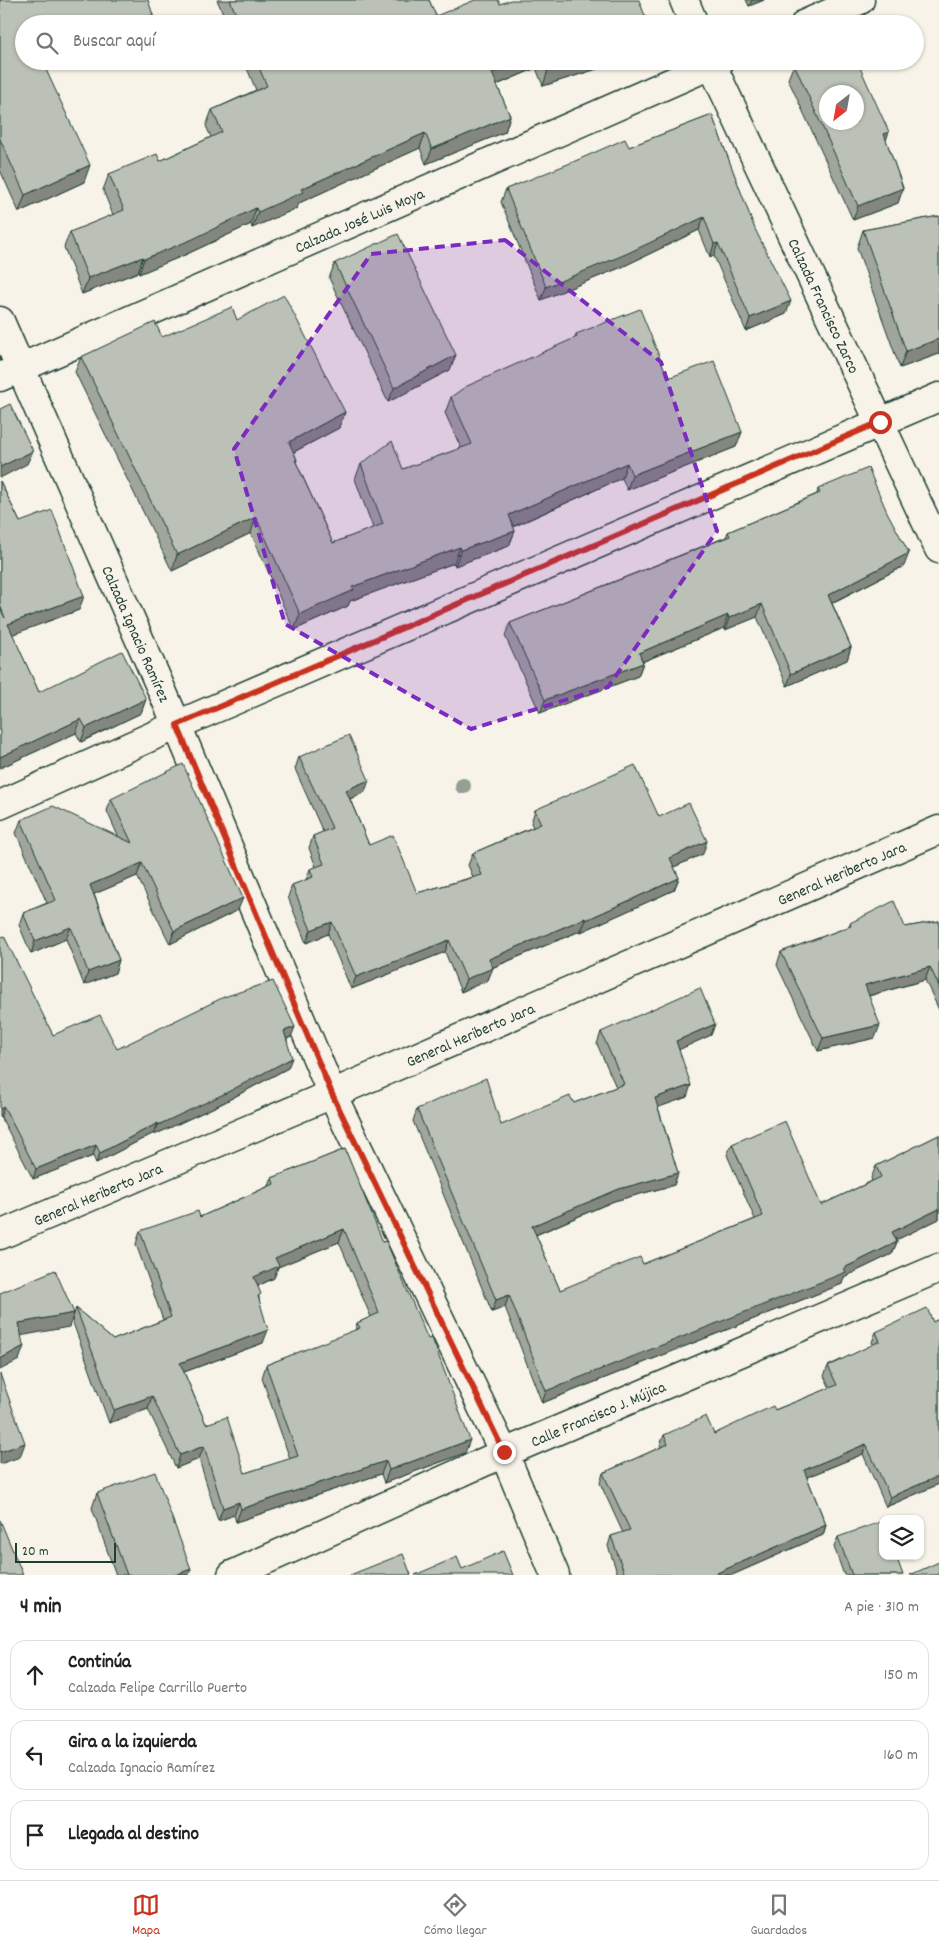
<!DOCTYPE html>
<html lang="es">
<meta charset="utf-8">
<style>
:root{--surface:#fff;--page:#f6f6f6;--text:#222;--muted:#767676;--line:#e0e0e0;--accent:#c8321e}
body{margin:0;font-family:Dekko,sans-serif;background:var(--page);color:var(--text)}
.controls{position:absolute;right:15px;bottom:15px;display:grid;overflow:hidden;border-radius:10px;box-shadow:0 1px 4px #0004}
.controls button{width:45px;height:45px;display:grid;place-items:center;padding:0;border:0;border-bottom:1px solid var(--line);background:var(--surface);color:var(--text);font:25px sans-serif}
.compass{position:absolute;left:819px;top:85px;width:45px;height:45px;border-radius:50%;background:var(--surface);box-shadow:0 1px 4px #0004;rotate:211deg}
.scale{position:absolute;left:15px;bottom:12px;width:101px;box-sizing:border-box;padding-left:5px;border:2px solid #1f3d34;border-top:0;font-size:14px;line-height:18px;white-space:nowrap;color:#1f3d34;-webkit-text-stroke:4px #f7f3e8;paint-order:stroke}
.stop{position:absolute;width:15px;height:15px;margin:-11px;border:4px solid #c8321e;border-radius:50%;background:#fff}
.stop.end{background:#c8321e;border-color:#fff;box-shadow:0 1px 5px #0008}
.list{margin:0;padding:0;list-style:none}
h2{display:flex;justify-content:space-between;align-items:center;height:65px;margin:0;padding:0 20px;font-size:21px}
h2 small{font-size:16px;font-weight:400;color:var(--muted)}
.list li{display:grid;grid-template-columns:32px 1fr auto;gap:15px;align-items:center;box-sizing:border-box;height:70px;margin:0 10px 10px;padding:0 10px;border:1px solid var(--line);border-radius:15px}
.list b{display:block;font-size:19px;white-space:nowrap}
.list p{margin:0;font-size:16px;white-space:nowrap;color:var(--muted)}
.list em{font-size:16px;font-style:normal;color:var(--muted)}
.icon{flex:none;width:28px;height:28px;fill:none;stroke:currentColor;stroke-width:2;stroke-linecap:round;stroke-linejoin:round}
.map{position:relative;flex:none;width:939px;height:1575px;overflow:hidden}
.search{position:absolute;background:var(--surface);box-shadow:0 1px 4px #0004;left:15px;right:15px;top:15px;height:55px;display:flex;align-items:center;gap:12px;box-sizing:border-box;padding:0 18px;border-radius:28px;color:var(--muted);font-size:19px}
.sheet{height:305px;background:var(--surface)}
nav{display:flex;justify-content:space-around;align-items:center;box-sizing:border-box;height:70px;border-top:1px solid var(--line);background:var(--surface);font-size:14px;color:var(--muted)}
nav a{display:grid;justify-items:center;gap:2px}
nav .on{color:var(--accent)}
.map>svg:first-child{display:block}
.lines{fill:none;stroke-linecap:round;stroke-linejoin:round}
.minor-casing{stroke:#1f3d34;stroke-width:31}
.minor{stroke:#f7f3e8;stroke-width:28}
.tree{fill:#949f96}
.wall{fill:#a1a69d;stroke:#1f3d34;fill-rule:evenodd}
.shaded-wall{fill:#83877f;stroke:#1f3d34}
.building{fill:#bbc1b6;stroke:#1f3d34;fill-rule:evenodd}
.route{stroke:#c8321e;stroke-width:6}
.marked{fill:#7b2cbf;fill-opacity:0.2;stroke:#7b2cbf;stroke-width:4;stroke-dasharray:10 6;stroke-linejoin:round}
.labels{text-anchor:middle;stroke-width:5;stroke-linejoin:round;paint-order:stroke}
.street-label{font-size:16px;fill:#1f3d34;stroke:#f7f3e8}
</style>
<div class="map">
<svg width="939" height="1575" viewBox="0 0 939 1575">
<rect width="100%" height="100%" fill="#f7f3e8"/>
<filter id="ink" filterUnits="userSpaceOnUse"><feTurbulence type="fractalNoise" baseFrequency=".02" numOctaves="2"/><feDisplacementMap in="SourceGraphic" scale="10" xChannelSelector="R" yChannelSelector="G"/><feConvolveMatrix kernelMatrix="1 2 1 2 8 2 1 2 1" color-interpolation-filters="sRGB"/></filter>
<g filter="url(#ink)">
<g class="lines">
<defs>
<g id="minor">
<path d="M684 0 694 24"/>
<path d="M805 24 860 0"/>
<path id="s1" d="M710 61 939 549"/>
<path id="s2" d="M0 321 177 725 332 1094 504 1453 555 1575"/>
<path id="s3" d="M0 377 720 61"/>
<path d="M0 805 177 725 939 397"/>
<path id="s4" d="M0 1235 332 1094 939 830"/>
<path id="s5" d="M232 1575 504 1453 939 1268"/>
</g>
</defs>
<!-- minor casing -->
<use href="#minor" class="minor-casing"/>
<!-- minor -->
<use href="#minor" class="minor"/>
</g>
<!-- trees -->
<circle class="tree" cx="463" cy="786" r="8"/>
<!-- wall -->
<g class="wall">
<path d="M0 0 153 15 150 24H24V61H63L45 67 84 182 19 212 0 170Z"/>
<path d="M217 0H429L436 16 500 4 648 24H228Z"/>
<path d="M746 0H764L749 6Z"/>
<path d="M244 61H622L543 86 536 68 497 85 510 116 505 132 426 164 420 148 299 203 297 208 252 228 251 224 187 254 139 274 138 272 82 294 64 247 70 232 113 215 103 190 109 174 160 161 211 137 206 126 212 110 256 90Z"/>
<path d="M794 64 886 140 903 188 898 203 853 220 788 79Z"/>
<path d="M712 115 786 314 746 331 714 256 710 257 699 230 622 267 541 300 501 202 506 189 629 147Z"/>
<path d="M939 216V354L900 368 857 248 863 230Z"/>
<path d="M335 263 450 370 388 402 329 278Z"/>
<path d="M237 320 345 412 339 428 294 452 297 460 296 462 333 543 373 528 355 479 361 464 403 469 461 448 445 413 451 397 575 339 576 334 668 378 742 432 736 447 627 490 622 478 513 527 515 531 509 546 455 566 454 563 350 601 348 606 294 630 251 533 172 571 75 372 81 357Z"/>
<path d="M0 481 20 522 79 610 12 634 39 692 146 699 141 713 81 742 76 733 0 768Z"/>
<path d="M818 489 904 566 832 603 851 647 847 660 787 686 757 617 725 630 724 628 642 662 643 663 638 676 540 713 505 636 510 623 726 537 728 532 817 494Z"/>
<path d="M299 757 365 792 350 799 369 845 417 893 473 877 468 865 473 853 533 827 531 823 535 810 659 817 703 854 674 867 679 878 674 890 581 932 580 931 492 968 488 980 461 992 445 952 351 989 328 934 306 943 288 897 292 885 306 880 310 869 316 867 309 848 313 836 323 832 295 769Z"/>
<path d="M111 799 238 910 170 944 137 876 94 894 119 960 115 973 84 985 66 939 31 954 19 925 23 913 47 903 16 833 21 820 118 836 107 811Z"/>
<path d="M939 921V1010L925 980 869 996 875 1038 818 1051 777 965 781 952 848 927 850 923 905 927Z"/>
<path d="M0 938 53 1035 117 1049 291 1037 287 1039 288 1068 223 1103 154 1135V1133L96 1163 93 1156 33 1179 1 1117Z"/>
<path d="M715 1024 711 1035 679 1049 687 1097 658 1107 678 1173 674 1185 614 1201 536 1235 560 1290 643 1264 755 1219 727 1155 732 1144 821 1205 872 1181 871 1178 876 1166 939 1135V1219L896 1240 897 1242 892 1254 844 1277 842 1284 542 1403 505 1307 492 1312 413 1121 417 1109 501 1125 574 1103 616 1087 597 1044 601 1032Z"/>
<path d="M345 1149 465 1453 384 1483 381 1474 236 1522 234 1515 218 1521 199 1459 176 1468 148 1409 109 1423 72 1320 76 1308 113 1340 163 1320 136 1244 140 1231 200 1217 269 1186 272 1178ZM339 1242 371 1317 357 1323 355 1331 266 1365 262 1378 290 1459 245 1473 206 1424 184 1372 263 1343 258 1286 274 1278 278 1267Z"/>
<path d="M939 1319V1484L886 1507 863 1454 807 1477 826 1525 823 1535 732 1575H618L608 1546 611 1536 623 1533 600 1483 603 1473 661 1447 660 1445 664 1435 714 1434 830 1388 824 1376 828 1366 873 1345 872 1342 876 1332 933 1322Z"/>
<path d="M97 1493 189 1575H116L92 1508Z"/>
<path d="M838 1537 903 1575H844L834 1547Z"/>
</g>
<!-- shaded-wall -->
<g class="shaded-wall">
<path d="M752 0H764L749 6Z"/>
<path d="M153 15 150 24H127Z"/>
<path d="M37 61H63L33 72Z"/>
<path d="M521 61H539L536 68 487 89 492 73Z"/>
<path d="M577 61H622L543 86 548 70Z"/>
<path d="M510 116 505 132 426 164 432 149Z"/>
<path d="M889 132 884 146V134Z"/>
<path d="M425 133 420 148 299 203 297 208 252 228 258 212 301 189Z"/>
<path d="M90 165 84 182 19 212 25 195Z"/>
<path d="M903 188 898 203 853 220 858 206Z"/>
<path d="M256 208 251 224 187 254 139 274 144 259Z"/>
<path d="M704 217 699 230 622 267 541 300 546 287Z"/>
<path d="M718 243 714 256 710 257 714 244Z"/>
<path d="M143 257 138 272 82 294 88 278Z"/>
<path d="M791 301 786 314 746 331 750 318Z"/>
<path d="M939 339V354L900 368 906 351Z"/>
<path d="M456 355 450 370 388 402 394 388Z"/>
<path d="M345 412 339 428 284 457 289 442Z"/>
<path d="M742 432 736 447 627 490 632 475Z"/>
<path d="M33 451 27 464 0 478V467Z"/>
<path d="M627 463 622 478 503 531 509 515Z"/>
<path d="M256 517 251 533 172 571 177 555Z"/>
<path d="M515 531 509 546 455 566 461 550Z"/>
<path d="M460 547 454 563 350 601 348 606 294 630 300 614 352 587Z"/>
<path d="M909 553 904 566 823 607 828 595Z"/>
<path d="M84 596 79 610 3 638 8 624Z"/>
<path d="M762 604 757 617 725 630 729 618Z"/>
<path d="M728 615 724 628 634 665 639 653Z"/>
<path d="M851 647 847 660 787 686 791 674Z"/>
<path d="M643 663 638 676 540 713 545 700Z"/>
<path d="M146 699 141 713 81 742 86 728Z"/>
<path d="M81 719 76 733 0 768V757Z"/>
<path d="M369 780 365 792 341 803 346 790Z"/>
<path d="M707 841 703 854 665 871 670 858Z"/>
<path d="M142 863 137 876 85 898 90 885Z"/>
<path d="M679 878 674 890 581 932 586 920Z"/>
<path d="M243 898 238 910 170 944 174 931Z"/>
<path d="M585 918 580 931 484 971 489 959Z"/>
<path d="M332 922 328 934 306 943 311 930Z"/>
<path d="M71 927 66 939 31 954 35 941Z"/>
<path d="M449 940 445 952 351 989 356 977Z"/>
<path d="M119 960 115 973 84 985 88 972Z"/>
<path d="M930 967 925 980 860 998 865 985Z"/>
<path d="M493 968 488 980 461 992 466 979Z"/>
<path d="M715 1024 711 1035 672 1053 676 1041Z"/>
<path d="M880 1025 875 1038 818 1051 823 1038Z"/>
<path d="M295 1027 291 1037 281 1041 284 1031Z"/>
<path d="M292 1058 288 1068 223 1103 154 1135 158 1125Z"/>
<path d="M691 1085 687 1097 651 1110 655 1098Z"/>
<path d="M4 1107 1 1117H0V1109Z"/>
<path d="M158 1123 154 1133 96 1163 100 1153Z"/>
<path d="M96 1145 93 1156 33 1179 36 1169Z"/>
<path d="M678 1173 674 1185 614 1201 528 1238 532 1226 619 1189Z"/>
<path d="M939 1209V1219L888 1244 892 1232Z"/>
<path d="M344 1229 339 1242 278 1267 274 1278 249 1290 254 1277 275 1258Z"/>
<path d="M897 1242 892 1254 844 1277 842 1284 542 1403 546 1391 844 1268Z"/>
<path d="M509 1295 505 1307 492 1312 496 1300Z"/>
<path d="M74 1313 69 1327 14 1337 19 1323Z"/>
<path d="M268 1330 263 1343 176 1375 180 1363Z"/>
<path d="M24 1346 19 1360 0 1370V1359Z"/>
<path d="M152 1396 148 1409 109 1423 114 1410Z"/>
<path d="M470 1440 465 1453 384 1483 389 1470Z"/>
<path d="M25 1443 20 1457 0 1464V1452Z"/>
<path d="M866 1444 863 1454 800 1480 804 1470Z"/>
<path d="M204 1446 199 1459 176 1468 180 1455Z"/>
<path d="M386 1461 381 1474 236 1522 241 1509Z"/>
<path d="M939 1476V1484L886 1507 890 1497Z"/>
<path d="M239 1502 234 1515 218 1521 223 1508Z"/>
<path d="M826 1525 823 1535 732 1575H716L717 1573Z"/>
<path d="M191 1569 189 1575H175Z"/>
</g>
<!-- building -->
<g class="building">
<path d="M0 0H148L153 15 127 24H24V61H42L90 165 25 195 0 139Z"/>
<path d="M230 0H429L436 16 475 0H498L500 4 511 0H639L648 24H240Z"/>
<path d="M256 61H521L492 73 510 116 432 149 425 133 301 189 303 192 258 212 256 208 193 239 144 259 143 257 88 278 70 232 124 210 109 174 157 154 160 161 222 132 212 110 267 86Z"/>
<path d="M545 61H577L548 70Z"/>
<path d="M801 61H857L889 132 884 134 903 188 858 206 794 64ZM826 92H856V122H826Z"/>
<path d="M712 115 755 229 791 301 750 318 718 243 714 244 704 217 626 254 546 287 506 189 573 162 625 139 629 147Z"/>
<path d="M939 216V339L906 351 863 230Z"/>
<path d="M398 234 456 355 394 388 335 263Z"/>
<path d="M284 295 345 412 289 442 297 460H295L333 543 383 524 361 464 392 441 403 469 472 444 451 397 465 387 577 337 576 334 640 309 668 378 714 361 742 432 632 475 627 463 509 515 515 531 461 550 460 547 352 587 354 590 300 614 256 517 177 555 81 357 155 322 162 337 232 307 237 320Z"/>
<path d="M10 404 33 451 0 467V409Z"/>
<path d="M868 468 887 512 909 553 828 595 851 647 791 674 762 604 729 618 728 615 639 653 643 663 545 700 510 623 730 536 728 532 820 493 818 489Z"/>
<path d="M0 481 20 522 52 510 84 596 8 624 39 692 122 651 146 699 86 728 81 719 0 757V608L5 618 0 605Z"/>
<path d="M349 735 369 780 346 790 369 845 393 835 417 893 482 875 473 853 541 824 535 810 635 765 659 817 689 803 707 841 670 858 679 878 586 920 585 918 489 959 493 968 466 979 449 940 356 977 332 922 311 930 292 885 313 877 310 869 324 864 313 836 332 828 299 757Z"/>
<path d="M183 764 243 898 174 931 142 863 90 885 119 960 88 972 71 927 35 941 23 913 56 900 21 820 53 806 132 843 111 799Z"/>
<path d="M894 901 905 927 939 921V986L930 967 865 985 880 1025 823 1038 781 952 851 926 850 923Z"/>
<path d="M4 936 53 1035 100 1015 117 1049 224 997 273 981 295 1027 284 1031 292 1058 226 1093 158 1125V1123L100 1153 96 1145 36 1169 4 1107 0 1109V938Z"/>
<path d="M700 988 715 1024 676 1041 691 1085 655 1098 678 1173 619 1189 532 1226 560 1290 640 1257 643 1264 763 1216 732 1144 785 1121 821 1205 881 1177 876 1166 939 1135V1209L892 1232 897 1242 844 1268 846 1272 546 1391 509 1295 496 1300 417 1109 486 1078 501 1125 570 1096 574 1103 624 1084 601 1032Z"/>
<path d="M345 1149 383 1242 386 1241 428 1339 432 1338 470 1440 389 1470 386 1461 241 1509 239 1502 223 1508 204 1446 180 1455 152 1396 114 1410 76 1308 113 1340 171 1317 140 1231 198 1211 200 1217 274 1184 272 1178ZM344 1229 379 1313 357 1323 360 1328 266 1365 298 1456 245 1473 227 1417 206 1424 180 1363 268 1330 258 1296 261 1294 254 1277 279 1266 275 1258Z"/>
<path d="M55 1270 74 1313 19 1323 23 1345 24 1346 0 1359V1293Z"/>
<path d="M927 1308 933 1322 939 1319V1476L890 1497 866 1444 804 1470 826 1525 717 1573V1575H625L611 1536 630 1530 603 1473 668 1444 664 1435 706 1416 714 1434 773 1406 775 1410 837 1385 828 1366 880 1341 876 1332Z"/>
<path d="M0 1374 25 1443 0 1452Z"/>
<path d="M155 1472 191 1569 175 1575H127L97 1493Z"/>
<path d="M0 1520 23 1575H0Z"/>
<path d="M883 1521V1556H896L903 1575H852L838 1537Z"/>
<path d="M503 1551 513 1575H415L457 1557 462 1569Z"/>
<path d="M403 1554 411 1575H350Z"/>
<path d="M939 1562V1575H910Z"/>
</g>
</g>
<g class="lines" filter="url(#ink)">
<!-- route -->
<path class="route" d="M504 1452 332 1094 177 725 880 422"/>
</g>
<!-- marked area -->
<path class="marked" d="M505 240 661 362 717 531 608 687 471 729 285 624 234 449 371 254Z"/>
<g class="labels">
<!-- street labels -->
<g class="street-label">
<text dy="6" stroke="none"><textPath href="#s3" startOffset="392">Calzada José Luis Moya</textPath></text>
<text dy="6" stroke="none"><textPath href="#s1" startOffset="270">Calzada Francisco Zarco</textPath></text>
<text dy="6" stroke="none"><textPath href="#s2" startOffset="341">Calzada Ignacio Ramírez</textPath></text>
<text dy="6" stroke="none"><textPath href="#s4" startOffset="916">General Heriberto Jara</textPath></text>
<text dy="6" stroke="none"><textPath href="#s4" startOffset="511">General Heriberto Jara</textPath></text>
<text dy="6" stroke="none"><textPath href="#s4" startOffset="106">General Heriberto Jara</textPath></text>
<text dy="6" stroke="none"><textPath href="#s5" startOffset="400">Calle Francisco J. Mújica</textPath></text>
</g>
</g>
</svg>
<div class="controls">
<button><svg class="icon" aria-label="layers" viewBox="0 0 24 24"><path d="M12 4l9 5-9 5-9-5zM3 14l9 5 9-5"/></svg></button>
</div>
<svg class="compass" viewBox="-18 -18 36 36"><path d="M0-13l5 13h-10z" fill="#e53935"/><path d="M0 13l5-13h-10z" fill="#767676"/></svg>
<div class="scale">20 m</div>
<div class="stop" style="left:880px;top:422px"></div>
<div class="stop end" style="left:504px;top:1452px"></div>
<div class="search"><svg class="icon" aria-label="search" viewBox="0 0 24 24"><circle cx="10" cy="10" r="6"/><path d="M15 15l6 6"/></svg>Buscar aquí</div>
</div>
<section class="sheet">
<h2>4 min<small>A pie · 310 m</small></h2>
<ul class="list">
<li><svg class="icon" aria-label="ahead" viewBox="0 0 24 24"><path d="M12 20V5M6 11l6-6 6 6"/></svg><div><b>Continúa</b><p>Calzada Felipe Carrillo Puerto</p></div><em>150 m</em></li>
<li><svg class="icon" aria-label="left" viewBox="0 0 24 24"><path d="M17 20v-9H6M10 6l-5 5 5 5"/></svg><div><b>Gira a la izquierda</b><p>Calzada Ignacio Ramírez</p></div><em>160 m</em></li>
<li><svg class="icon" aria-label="arrive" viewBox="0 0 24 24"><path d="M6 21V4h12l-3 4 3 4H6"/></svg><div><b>Llegada al destino</b></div></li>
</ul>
</section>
<nav>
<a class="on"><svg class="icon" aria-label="map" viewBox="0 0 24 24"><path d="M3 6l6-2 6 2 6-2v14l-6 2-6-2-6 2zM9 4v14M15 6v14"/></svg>Mapa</a>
<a><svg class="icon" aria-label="directions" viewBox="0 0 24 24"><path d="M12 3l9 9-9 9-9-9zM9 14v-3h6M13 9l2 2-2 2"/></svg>Cómo llegar</a>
<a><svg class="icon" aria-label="saved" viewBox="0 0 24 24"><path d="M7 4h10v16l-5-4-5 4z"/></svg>Guardados</a>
</nav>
